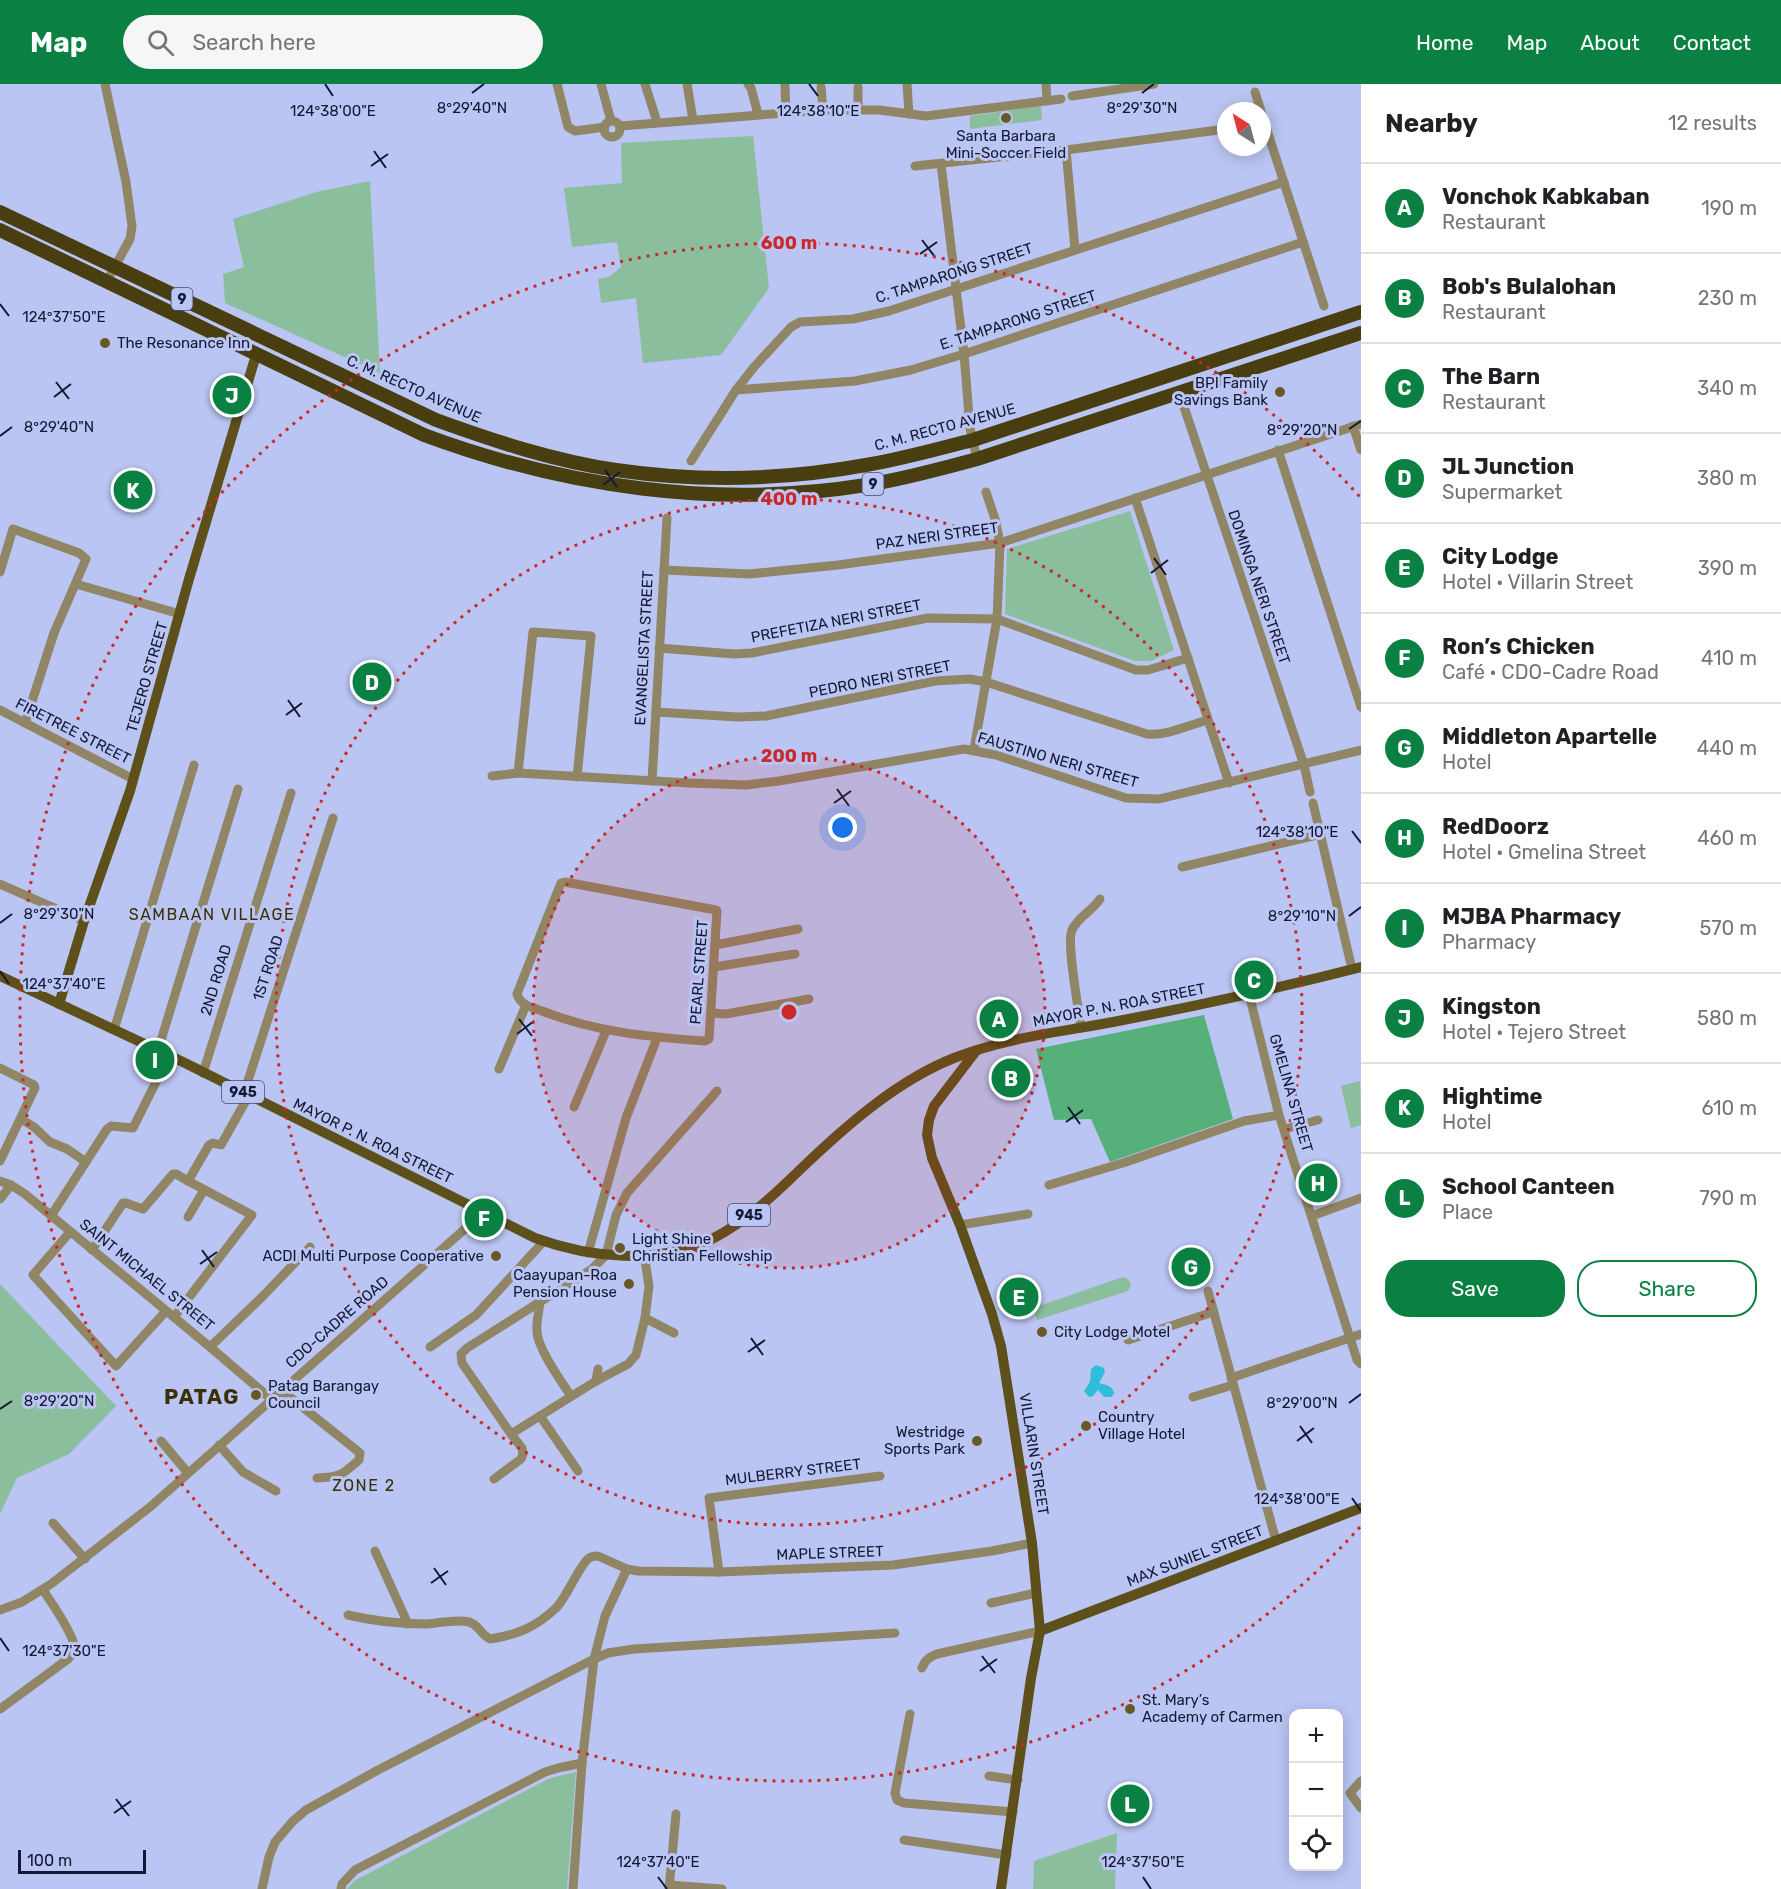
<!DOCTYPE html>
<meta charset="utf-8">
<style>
:root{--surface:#fff;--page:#f6f6f6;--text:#202124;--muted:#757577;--line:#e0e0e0;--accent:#0b8043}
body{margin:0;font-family:Rubik,sans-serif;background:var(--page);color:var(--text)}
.controls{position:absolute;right:18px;bottom:18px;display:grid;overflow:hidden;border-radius:12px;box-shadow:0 3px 15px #0003}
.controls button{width:54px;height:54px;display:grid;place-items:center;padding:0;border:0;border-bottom:2px solid var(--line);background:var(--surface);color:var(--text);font:30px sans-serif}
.compass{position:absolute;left:1217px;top:18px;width:54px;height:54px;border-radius:50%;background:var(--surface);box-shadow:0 3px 15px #0003;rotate:324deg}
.scale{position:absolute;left:18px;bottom:15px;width:128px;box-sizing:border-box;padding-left:6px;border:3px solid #141834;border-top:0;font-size:16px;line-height:21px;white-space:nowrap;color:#141834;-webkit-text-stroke:4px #bac5f3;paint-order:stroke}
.you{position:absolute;left:843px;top:744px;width:21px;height:21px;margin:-15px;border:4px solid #fff;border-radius:50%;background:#1a73e8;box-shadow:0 0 0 9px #1a73e833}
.badge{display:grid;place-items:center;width:39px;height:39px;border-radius:50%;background:var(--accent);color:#fff;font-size:20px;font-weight:700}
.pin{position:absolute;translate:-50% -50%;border:3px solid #fff;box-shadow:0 2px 6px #0006}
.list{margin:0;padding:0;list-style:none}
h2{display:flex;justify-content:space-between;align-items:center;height:78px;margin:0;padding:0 24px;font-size:26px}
h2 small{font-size:20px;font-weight:400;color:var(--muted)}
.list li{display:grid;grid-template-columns:39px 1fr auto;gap:18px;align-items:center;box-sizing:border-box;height:90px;padding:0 24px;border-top:2px solid var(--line)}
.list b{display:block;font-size:22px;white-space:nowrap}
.list p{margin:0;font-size:20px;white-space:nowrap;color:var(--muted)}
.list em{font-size:20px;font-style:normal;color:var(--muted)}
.actions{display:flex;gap:12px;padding:18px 24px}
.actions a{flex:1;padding:14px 0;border:2px solid var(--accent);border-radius:24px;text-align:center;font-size:21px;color:var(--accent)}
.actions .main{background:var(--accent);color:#fff}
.icon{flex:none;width:33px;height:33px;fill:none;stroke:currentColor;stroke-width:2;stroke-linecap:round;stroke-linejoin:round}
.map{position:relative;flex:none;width:1361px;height:1805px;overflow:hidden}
header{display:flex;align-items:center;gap:36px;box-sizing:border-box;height:84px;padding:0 30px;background:var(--accent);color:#fff}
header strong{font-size:28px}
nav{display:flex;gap:33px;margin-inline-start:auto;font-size:21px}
.search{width:420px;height:54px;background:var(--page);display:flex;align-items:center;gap:15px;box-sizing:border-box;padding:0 21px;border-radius:33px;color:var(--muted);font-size:22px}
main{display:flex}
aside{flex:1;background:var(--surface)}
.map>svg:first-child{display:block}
.green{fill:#8bbe9c}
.forest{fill:#55b179}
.water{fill:#2ebeda}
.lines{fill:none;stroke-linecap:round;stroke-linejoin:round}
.minor{stroke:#908665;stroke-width:9}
.major{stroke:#5e501a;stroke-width:10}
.highway{stroke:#493e0f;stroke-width:14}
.ticks{fill:none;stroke:#141834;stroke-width:2}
.ring{fill:none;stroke:#cc2729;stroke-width:3;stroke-dasharray:3 6}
.poi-dot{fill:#665926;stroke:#bac5f3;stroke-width:2}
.labels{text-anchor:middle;stroke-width:6;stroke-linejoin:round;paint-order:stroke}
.shield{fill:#bac5f3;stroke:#464c6d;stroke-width:1.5}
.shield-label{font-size:14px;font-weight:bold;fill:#141834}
.poi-label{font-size:15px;fill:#141834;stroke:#bac5f3;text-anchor:start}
.street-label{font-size:15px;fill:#141834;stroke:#bac5f3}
.neighbourhood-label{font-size:16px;letter-spacing:1.5px;fill:#3b3005;stroke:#bac5f3}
.district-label{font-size:21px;font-weight:bold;letter-spacing:1.5px;fill:#3b3005;stroke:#bac5f3}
.ticks-label{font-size:15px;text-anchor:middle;fill:#141834;stroke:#bac5f3;stroke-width:6;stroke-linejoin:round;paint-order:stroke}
.centre{fill:#cc2729;stroke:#bac5f3;stroke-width:3}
.ring-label{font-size:18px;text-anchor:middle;font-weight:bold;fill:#cc2729;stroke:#bac5f3;stroke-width:6;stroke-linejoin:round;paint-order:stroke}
</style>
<header>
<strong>Map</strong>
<div class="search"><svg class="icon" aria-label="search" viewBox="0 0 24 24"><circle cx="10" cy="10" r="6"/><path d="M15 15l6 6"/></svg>Search here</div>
<nav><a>Home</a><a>Map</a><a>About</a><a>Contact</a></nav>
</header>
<main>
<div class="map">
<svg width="1361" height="1805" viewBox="0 0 1361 1805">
<rect width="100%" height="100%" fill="#bac5f3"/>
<!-- green -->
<g class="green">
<path d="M1041 22 1042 36 970 45V32Z"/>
<path d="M753 52 769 204 721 271 643 279 636 214 601 219 598 195 609 193 621 183 617 158 572 163 564 104 622 99 621 59Z"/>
<path d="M370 97 380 289 225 219 223 190 244 183 233 135 316 108Z"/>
<path d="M1130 427 1174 566 1151 577H1135L1005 530 1007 465Z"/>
<path d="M1360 997 1361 1041 1351 1044 1341 1002Z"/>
<path d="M1123 1193C1128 1194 1130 1196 1131 1202L1128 1207 1037 1236 1033 1224Z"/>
<path d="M0 1200 116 1322 69 1370 17 1394 0 1430Z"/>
<path d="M576 1688 567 1805H347L354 1797 550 1694Z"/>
<path d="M1117 1749 1115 1805H1033L1034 1777Z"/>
</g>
<!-- forest -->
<path class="forest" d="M1204 931 1233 1035 1110 1078 1091 1035 1054 1036 1036 965Z"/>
<!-- water -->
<path class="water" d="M1096 1281 1104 1284 1105 1288 1099 1299C1106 1301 1113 1301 1114 1310L1111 1313H1104L1098 1306 1093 1312 1089 1313 1084 1307 1090 1298 1091 1285Z"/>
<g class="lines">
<!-- minor -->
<g class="minor">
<path d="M105 0 126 98 132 142 130 155 107 197"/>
<path d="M557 0 568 43 575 47 605 43"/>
<path d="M601 0 611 37"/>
<path d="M645 0 657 38"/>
<path d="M687 0 693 36"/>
<path d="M748 0 751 4 758 30"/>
<path d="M907 0 909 30"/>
<path d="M1046 0 1047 17"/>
<path d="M785 2 786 29"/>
<path d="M821 3 823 26"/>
<path d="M1255 8 1261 27"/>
<path d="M1072 12 1154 0"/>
<path d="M858 25V3"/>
<path d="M1262 31 1324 222"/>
<circle cx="612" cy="45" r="8"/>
<path d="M620 42 823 26H879L926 32 1061 15"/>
<path d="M1066 66 1075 165"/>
<path d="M941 80 964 270 970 344 977 375"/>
<path d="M915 82 1066 66 1226 45"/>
<path d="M736 306 855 297 911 286 964 270 1303 158"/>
<path d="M1179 308 1304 681 1310 708"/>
<path d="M1353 342 1361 366"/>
<path d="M1278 366 1361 623"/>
<path d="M691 377 736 306 754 283 791 243 800 238 853 235 889 227 1284 98"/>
<path d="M1135 414 1229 699"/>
<path d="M664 486 749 490 838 481 1000 459 1361 340"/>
<path d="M0 488 13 445 79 469 86 475 54 549 25 639"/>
<path d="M76 500 180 530"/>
<path d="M659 564 734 570 752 569 928 534 997 535 1136 586H1148L1188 574"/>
<path d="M0 626 133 695"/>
<path d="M656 628 738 633 766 632 935 597 970 595 986 598 1147 650C1167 652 1189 641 1208 636"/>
<path d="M974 665 997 535 1000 459 995 435 986 408"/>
<path d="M518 689 533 548 591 552 577 693"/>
<path d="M492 692 518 689 689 699 746 701 779 697 964 665 996 671 1126 714 1159 715 1361 666"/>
<path d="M652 697 667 434"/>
<path d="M1313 719 1352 885"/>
<path d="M1182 783 1321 750"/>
<path d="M565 798 716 826 717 827 709 955 705 957C649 953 595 948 542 927 533 924 520 921 517 910L561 799Z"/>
<path d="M0 800 84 837"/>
<path d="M715 861 798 845"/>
<path d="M714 883 795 870"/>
<path d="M1249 910 1279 1031 1357 1276 1361 1280"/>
<path d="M712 929 726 930 809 915"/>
<path d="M1081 944C1079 926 1066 859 1072 846 1077 834 1092 827 1100 815"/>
<path d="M114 946 194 681"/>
<path d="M158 966 238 705"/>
<path d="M0 984 34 1001 35 1004 0 1077"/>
<path d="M499 985 526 921"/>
<path d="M203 989 291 709"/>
<path d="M244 1009 333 734"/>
<path d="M574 1023 606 947"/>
<path d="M21 1035 34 1043 50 1058 67 1065 86 1078"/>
<path d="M1285 1045 1318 1036"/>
<path d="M0 1097 11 1101 25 1110 210 1263 271 1315"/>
<path d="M1049 1101 1123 1079 1244 1037 1279 1031"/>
<path d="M0 1115 11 1101"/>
<path d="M51 1132 107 1045 111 1042 133 1044 169 972"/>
<path d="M1312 1132 1361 1114"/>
<path d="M188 1133 204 1106"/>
<path d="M960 1141 1028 1130"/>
<path d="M70 1148 33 1191 116 1282 166 1227"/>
<path d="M92 1166 123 1119H126L143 1125 173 1090H176L188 1097 209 1061 213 1059 221 1061 249 1011"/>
<path d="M588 1169 626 1034 657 954"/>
<path d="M644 1170 649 1202 645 1234 636 1271 628 1280 596 1297 511 1350 462 1279 461 1270 467 1264 592 1185 606 1171 616 1131 627 1109 717 1007"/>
<path d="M1208 1207 1276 1457"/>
<path d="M540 1218C539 1228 536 1238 537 1248 538 1265 561 1297 571 1312"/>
<path d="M174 1233 252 1131 188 1097"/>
<path d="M645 1234 674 1249"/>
<path d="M1128 1256 1213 1228"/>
<path d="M210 1263 263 1212 310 1163"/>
<path d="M430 1263 476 1231 544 1157"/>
<path d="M1231 1294 1361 1250"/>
<path d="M596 1297 598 1285"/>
<path d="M281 1306 360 1369 359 1376C342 1391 341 1393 317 1394"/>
<path d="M1193 1313 1233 1301"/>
<path d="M540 1332 578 1387"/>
<path d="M161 1357 188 1389"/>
<path d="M219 1361 243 1388 276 1407"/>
<path d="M494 1395 521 1375 523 1370 522 1364 511 1350"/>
<path d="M53 1439 85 1475"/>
<path d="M375 1467 408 1540"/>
<path d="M719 1488 709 1414 880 1392"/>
<path d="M991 1519 1036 1509"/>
<path d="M0 1526 22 1518 51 1500 150 1423 483 1129"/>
<path d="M348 1531C373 1537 400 1540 427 1540 439 1539 456 1535 469 1538 478 1540 481 1551 490 1555 517 1551 536 1543 556 1524 567 1513 580 1480 589 1474 592 1472 594 1472 598 1472L627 1485 638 1487 719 1488 893 1481 992 1467 1032 1459"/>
<path d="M922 1584C925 1576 929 1573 937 1570L1040 1547"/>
<path d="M0 1625 68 1575C71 1571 75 1568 74 1562 73 1549 51 1518 43 1506"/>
<path d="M910 1630 895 1709 897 1716 904 1719 1013 1728"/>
<path d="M989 1692 1018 1696"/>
<path d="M1361 1697 1350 1709 1361 1724"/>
<path d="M904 1756 1007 1771"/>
<path d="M669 1801 722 1805"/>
<path d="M262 1805 269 1773 275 1758 293 1737 306 1726 378 1686 594 1575 608 1569 634 1565 895 1549"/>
<path d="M341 1805 342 1800 355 1786 545 1688 558 1684 582 1679"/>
<path d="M573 1805 582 1679 594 1575 605 1532 627 1485"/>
<path d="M669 1805 676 1730"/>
</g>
<!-- major -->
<g class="major">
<path d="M0 892 183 978 535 1154C590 1174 658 1181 712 1155 748 1137 779 1106 807 1079 850 1038 899 996 954 974 1005 954 1060 948 1113 938 1196 922 1279 904 1361 883"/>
<path d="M59 920 84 837 130 707 189 495 256 271"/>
<path d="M976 967 934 1022 929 1036 927 1051 932 1074 960 1141 992 1230 1001 1262 1032 1459 1040 1547 1031 1594 1001 1805"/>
<path d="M1040 1547 1361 1424"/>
</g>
<!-- highway -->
<g class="highway">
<path d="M0 128 436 336C494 357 554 377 616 386 698 398 784 396 866 381 902 375 937 365 973 356L1361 228"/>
<path d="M0 146 424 351C564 403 717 425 866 401 904 395 940 385 977 375L1361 249"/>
</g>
</g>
<!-- ticks -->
<path class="ticks" d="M325 0 333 12M809 0 818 12M472 9 484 0M1142 9 1154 0M374 67 386 84M371 82 388 70M922 156 935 173M920 170 937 158M0 220 9 232M56 298 69 315M54 313 71 300M1349 345 1361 337M0 352 12 343M605 386 617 403M603 401 620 388M1154 474 1166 491M1151 489 1168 476M288 616 300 633M286 631 302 619M837 705 849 722M834 719 851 707M1352 747 1361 759M1349 832 1361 823M0 839 12 830M0 887 9 900M519 935 532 952M517 950 534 937M1068 1023 1080 1040M1066 1038 1083 1026M202 1166 214 1183M200 1180 217 1168M751 1254 763 1271M748 1268 765 1256M1349 1319 1361 1310M0 1325 12 1317M1300 1342 1312 1359M1297 1357 1314 1344M1352 1414 1361 1427M434 1484 446 1501M431 1499 448 1487M0 1554 9 1567M982 1572 995 1589M980 1587 997 1575M116 1715 129 1732M114 1729 131 1717M658 1793 667 1805M1143 1793 1151 1805"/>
<!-- distance rings -->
<circle cx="789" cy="928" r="256" fill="#cc2729" fill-opacity=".12"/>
<g class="ring">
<circle cx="789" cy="928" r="256"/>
<circle cx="789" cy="928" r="513"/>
<path d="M1360 1443A769 769 0 1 1 1360 413"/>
</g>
<!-- markers -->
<g class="poi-dot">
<circle cx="1006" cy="34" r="6"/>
<circle cx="105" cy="259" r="6"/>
<circle cx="1280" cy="308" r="6"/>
<circle cx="620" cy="1164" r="6"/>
<circle cx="496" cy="1172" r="6"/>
<circle cx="629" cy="1200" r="6"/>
<circle cx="1042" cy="1248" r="6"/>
<circle cx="256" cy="1311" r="6"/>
<circle cx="1086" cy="1342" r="6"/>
<circle cx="977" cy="1357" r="6"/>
<circle cx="1130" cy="1625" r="6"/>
</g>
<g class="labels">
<!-- shield labels -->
<g class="shield">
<rect x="171.5" y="204" width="21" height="22" rx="4.5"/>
<rect x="862.5" y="389" width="21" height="22" rx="4.5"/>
<rect x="222" y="997" width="42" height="22" rx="4.5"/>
<rect x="728" y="1120" width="42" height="22" rx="4.5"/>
</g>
<g class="shield-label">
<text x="182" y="220">9</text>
<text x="873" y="405">9</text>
<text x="243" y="1013">945</text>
<text x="749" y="1136">945</text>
</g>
<!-- poi labels -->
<g class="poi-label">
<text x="1006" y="57" text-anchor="middle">Santa Barbara<tspan x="1006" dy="17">Mini-Soccer Field</tspan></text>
<text x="117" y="264">The Resonance Inn</text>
<text x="1268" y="304" text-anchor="end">BPI Family<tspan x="1268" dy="17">Savings Bank</tspan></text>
<text x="632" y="1160">Light Shine<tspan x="632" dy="17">Christian Fellowship</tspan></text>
<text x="484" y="1177" text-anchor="end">ACDI Multi Purpose Cooperative</text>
<text x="617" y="1196" text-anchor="end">Caayupan-Roa<tspan x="617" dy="17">Pension House</tspan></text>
<text x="1054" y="1253">City Lodge Motel</text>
<text x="268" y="1307">Patag Barangay<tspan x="268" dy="17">Council</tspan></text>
<text x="1098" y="1338">Country<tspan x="1098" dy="17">Village Hotel</tspan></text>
<text x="965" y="1353" text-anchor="end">Westridge<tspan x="965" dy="17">Sports Park</tspan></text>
<text x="1142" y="1621">St. Mary’s<tspan x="1142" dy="17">Academy of Carmen</tspan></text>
</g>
<!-- street labels -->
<g class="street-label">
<text transform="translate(954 189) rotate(-18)" y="5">C. TAMPARONG STREET</text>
<text transform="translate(1018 236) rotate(-18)" y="5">E. TAMPARONG STREET</text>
<text transform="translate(414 305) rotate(24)" y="5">C. M. RECTO AVENUE</text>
<text transform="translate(945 343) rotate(-15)" y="5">C. M. RECTO AVENUE</text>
<text transform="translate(937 452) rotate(-8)" y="5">PAZ NERI STREET</text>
<text transform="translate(1259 503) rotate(71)" y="5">DOMINGA NERI STREET</text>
<text transform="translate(836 537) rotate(-11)" y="5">PREFETIZA NERI STREET</text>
<text transform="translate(644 564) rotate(-87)" y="5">EVANGELISTA STREET</text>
<text transform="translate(147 593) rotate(-74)" y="5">TEJERO STREET</text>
<text transform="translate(880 595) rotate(-11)" y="5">PEDRO NERI STREET</text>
<text transform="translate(73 647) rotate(27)" y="5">FIRETREE STREET</text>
<text transform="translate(1058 676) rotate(16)" y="5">FAUSTINO NERI STREET</text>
<text transform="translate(268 884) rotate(-72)" y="5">1ST ROAD</text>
<text transform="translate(699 888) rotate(-86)" y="5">PEARL STREET</text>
<text transform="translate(216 896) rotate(-73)" y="5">2ND ROAD</text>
<text transform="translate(1119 921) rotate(-11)" y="5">MAYOR P. N. ROA STREET</text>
<text transform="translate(1291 1009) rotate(74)" y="5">GMELINA STREET</text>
<text transform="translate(373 1057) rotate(26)" y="5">MAYOR P. N. ROA STREET</text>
<text transform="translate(147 1191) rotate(39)" y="5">SAINT MICHAEL STREET</text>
<text transform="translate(337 1238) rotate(-41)" y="5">CDO-CADRE ROAD</text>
<text transform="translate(1034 1370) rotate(81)" y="5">VILLARIN STREET</text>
<text transform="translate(793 1388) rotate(-7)" y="5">MULBERRY STREET</text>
<text transform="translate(830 1469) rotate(-2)" y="5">MAPLE STREET</text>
<text transform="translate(1195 1472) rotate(-21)" y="5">MAX SUNIEL STREET</text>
</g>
<!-- neighbourhood labels -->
<g class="neighbourhood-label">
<text x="212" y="836">SAMBAAN VILLAGE</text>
<text x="364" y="1407">ZONE 2</text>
</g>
<!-- district labels -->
<g class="district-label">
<text x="202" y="1320">PATAG</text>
</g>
</g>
<g class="ticks-label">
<text x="472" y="29">8°29'40"N</text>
<text x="1142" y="29">8°29'30"N</text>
<text x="333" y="32">124°38'00"E</text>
<text x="818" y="32">124°38'10"E</text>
<text x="64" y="238">124°37'50"E</text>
<text x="59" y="348">8°29'40"N</text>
<text x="1302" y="351">8°29'20"N</text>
<text x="1297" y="753">124°38'10"E</text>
<text x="59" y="835">8°29'30"N</text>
<text x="1302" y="837">8°29'10"N</text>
<text x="64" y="905">124°37'40"E</text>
<text x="59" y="1322">8°29'20"N</text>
<text x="1302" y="1324">8°29'00"N</text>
<text x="1297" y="1420">124°38'00"E</text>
<text x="64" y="1572">124°37'30"E</text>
<text x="658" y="1783">124°37'40"E</text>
<text x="1143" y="1783">124°37'50"E</text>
</g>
<circle cx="789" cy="928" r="9" class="centre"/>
<g class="ring-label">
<text x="789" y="165">600 m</text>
<text x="789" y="421">400 m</text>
<text x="789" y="678">200 m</text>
</g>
</svg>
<div class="controls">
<button>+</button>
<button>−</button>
<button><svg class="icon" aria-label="locate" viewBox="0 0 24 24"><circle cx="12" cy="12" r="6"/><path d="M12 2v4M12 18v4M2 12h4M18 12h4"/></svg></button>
</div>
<svg class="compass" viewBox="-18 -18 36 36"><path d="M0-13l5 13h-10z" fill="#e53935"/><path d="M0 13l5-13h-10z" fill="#757577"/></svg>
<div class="scale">100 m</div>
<div class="you"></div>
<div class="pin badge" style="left:999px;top:935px">A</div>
<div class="pin badge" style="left:1011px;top:994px">B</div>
<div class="pin badge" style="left:1254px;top:896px">C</div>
<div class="pin badge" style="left:372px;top:598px">D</div>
<div class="pin badge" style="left:1019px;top:1213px">E</div>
<div class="pin badge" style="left:484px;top:1134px">F</div>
<div class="pin badge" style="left:1191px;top:1183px">G</div>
<div class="pin badge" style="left:1318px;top:1099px">H</div>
<div class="pin badge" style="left:155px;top:976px">I</div>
<div class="pin badge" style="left:232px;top:311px">J</div>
<div class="pin badge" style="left:133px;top:406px">K</div>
<div class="pin badge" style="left:1130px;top:1720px">L</div>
</div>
<aside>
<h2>Nearby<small>12 results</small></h2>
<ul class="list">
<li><span class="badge">A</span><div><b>Vonchok Kabkaban</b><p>Restaurant</p></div><em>190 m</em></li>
<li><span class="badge">B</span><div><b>Bob's Bulalohan</b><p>Restaurant</p></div><em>230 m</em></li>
<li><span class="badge">C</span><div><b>The Barn</b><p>Restaurant</p></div><em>340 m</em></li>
<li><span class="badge">D</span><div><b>JL Junction</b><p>Supermarket</p></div><em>380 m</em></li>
<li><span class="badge">E</span><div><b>City Lodge</b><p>Hotel · Villarin Street</p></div><em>390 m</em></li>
<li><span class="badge">F</span><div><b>Ron’s Chicken</b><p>Café · CDO-Cadre Road</p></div><em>410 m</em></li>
<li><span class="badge">G</span><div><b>Middleton Apartelle</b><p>Hotel</p></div><em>440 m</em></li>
<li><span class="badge">H</span><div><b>RedDoorz</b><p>Hotel · Gmelina Street</p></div><em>460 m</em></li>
<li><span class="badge">I</span><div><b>MJBA Pharmacy</b><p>Pharmacy</p></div><em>570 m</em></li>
<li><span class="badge">J</span><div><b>Kingston</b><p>Hotel · Tejero Street</p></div><em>580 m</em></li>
<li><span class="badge">K</span><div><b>Hightime</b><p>Hotel</p></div><em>610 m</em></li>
<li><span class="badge">L</span><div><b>School Canteen</b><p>Place</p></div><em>790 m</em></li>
</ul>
<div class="actions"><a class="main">Save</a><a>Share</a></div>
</aside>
</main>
